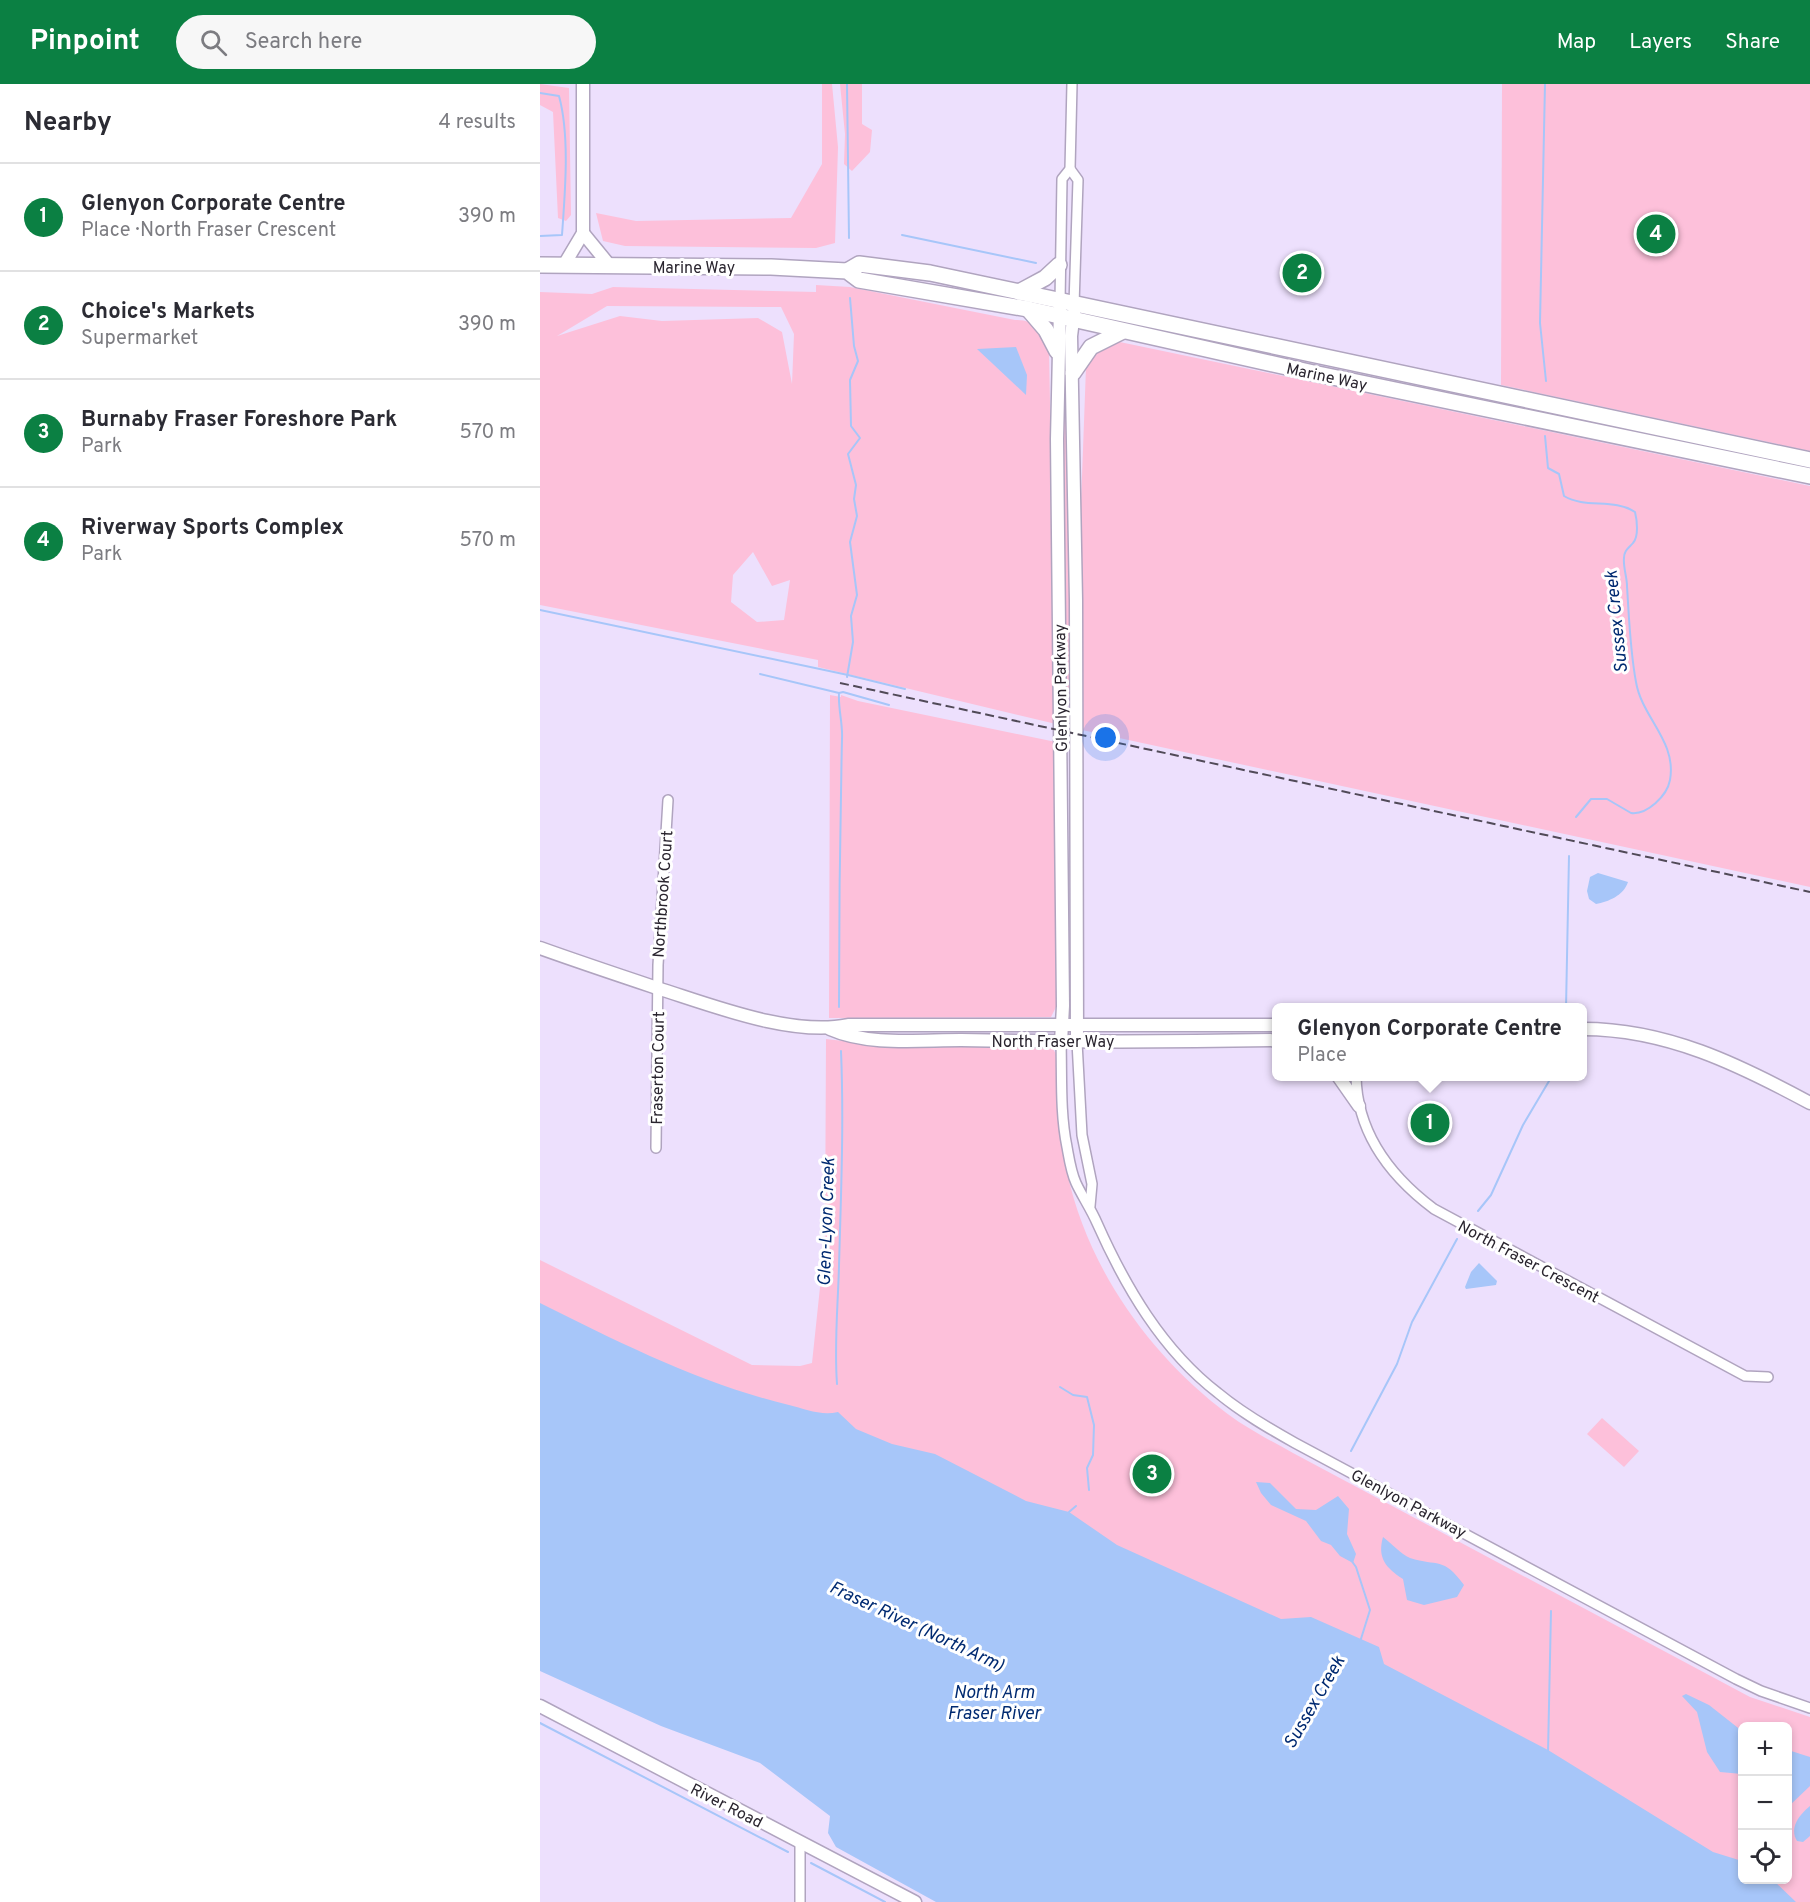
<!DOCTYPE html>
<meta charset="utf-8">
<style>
:root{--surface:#fff;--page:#f7f7f7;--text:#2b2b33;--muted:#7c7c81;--line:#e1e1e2;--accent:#0b8043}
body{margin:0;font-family:Overpass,sans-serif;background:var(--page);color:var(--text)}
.controls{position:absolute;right:18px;bottom:18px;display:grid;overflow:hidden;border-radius:9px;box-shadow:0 3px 9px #0003}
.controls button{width:54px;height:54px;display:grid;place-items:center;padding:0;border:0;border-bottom:2px solid var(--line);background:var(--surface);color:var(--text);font:30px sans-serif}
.you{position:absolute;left:566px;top:654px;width:21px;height:21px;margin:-15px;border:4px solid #fff;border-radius:50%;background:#1a73e8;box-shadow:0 0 0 9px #1a73e833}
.badge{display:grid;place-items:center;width:39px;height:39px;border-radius:50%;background:var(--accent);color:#fff;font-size:20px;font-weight:700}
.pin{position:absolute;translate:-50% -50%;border:3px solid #fff;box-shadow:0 2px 6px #0006}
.popup{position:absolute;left:732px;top:919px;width:315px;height:78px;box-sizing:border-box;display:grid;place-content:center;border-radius:9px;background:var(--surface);filter:drop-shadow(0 2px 4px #0005);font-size:20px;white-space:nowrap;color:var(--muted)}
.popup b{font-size:22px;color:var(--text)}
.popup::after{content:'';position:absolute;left:50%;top:100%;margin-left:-12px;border:12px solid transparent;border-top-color:var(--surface)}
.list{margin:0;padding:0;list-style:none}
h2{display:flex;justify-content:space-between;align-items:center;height:78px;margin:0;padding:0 24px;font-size:26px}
h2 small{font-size:20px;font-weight:400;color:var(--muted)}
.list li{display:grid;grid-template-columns:39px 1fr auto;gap:18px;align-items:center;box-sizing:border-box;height:108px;padding:0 24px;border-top:2px solid var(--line)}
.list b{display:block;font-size:22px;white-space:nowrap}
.list p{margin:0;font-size:20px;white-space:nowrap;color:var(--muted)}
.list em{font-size:20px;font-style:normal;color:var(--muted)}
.icon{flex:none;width:33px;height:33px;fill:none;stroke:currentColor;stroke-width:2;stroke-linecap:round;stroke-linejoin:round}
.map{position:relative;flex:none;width:1270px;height:1818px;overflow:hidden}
header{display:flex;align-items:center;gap:36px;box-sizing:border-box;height:84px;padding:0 30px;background:var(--accent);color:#fff}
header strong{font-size:28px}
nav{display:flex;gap:33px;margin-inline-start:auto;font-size:21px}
.search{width:420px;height:54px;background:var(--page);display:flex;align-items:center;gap:15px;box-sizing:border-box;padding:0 21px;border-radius:33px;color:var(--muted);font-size:22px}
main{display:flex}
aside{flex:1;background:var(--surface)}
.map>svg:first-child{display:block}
.green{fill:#fdc0da;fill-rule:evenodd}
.water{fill:#a7c6f9}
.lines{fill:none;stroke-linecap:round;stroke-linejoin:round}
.stream{stroke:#a7c6f9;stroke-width:2}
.minor-casing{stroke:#b0a4bf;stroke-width:12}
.tertiary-casing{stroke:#b0a4bf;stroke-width:15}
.primary-casing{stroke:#b0a4bf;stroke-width:18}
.minor{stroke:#fff;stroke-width:9}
.tertiary{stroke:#fff;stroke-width:12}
.primary{stroke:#fff;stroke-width:15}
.rail{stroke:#514a58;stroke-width:2;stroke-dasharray:9 4.5;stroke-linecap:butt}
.labels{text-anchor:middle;stroke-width:6;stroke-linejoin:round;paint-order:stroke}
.street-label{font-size:16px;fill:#29242e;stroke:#fff}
.water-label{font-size:18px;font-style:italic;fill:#002a71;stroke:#fff}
</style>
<header>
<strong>Pinpoint</strong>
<div class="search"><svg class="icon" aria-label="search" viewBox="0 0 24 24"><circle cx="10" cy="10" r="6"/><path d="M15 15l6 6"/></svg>Search here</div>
<nav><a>Map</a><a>Layers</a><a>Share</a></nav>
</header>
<main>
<aside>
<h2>Nearby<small>4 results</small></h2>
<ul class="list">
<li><span class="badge">1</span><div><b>Glenyon Corporate Centre</b><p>Place · North Fraser Crescent</p></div><em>390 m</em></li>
<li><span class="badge">2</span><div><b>Choice's Markets</b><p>Supermarket</p></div><em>390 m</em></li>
<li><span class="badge">3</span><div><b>Burnaby Fraser Foreshore Park</b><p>Park</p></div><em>570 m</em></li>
<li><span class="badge">4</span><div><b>Riverway Sports Complex</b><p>Park</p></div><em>570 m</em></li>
</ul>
</aside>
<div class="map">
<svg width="1270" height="1818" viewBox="0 0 1270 1818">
<rect width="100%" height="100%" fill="#ede0fd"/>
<!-- green -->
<g class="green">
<path d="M0 0 29 4 31 131 26 137 18 134 13 28 0 21Z"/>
<path d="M282 0H292L298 63 295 159 276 164 85 162 63 157 56 129 96 137 251 134 282 80Z"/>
<path d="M300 0H322V40L332 46 330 68 312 87 304 80 305 50Z"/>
<path d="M962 0H1270V367L961 301Z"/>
<path d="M276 201 310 203 475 236C496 235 499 249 509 265L516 640 278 583V576L0 521V208L52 210 73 203 276 208ZM67 222 241 223 254 250 252 300 242 248 218 234 122 237 80 232 17 252ZM213 468 232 502 250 496 244 536 217 538 191 518 193 491Z"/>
<path d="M575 257 1270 402V803L542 646 541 420 546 283 548 274Z"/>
<path d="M520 303H527L532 611 525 610Z"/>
<path d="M290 611 301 613V611L318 617 516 658V923L511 933 289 934Z"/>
<path d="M286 955 321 959 505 962 513 965 516 970C517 1010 518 1049 527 1088 547 1181 605 1265 680 1324 702 1342 728 1355 753 1369L1210 1613 1270 1633V1818H1215L1233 1796H1248V1642H1202V1796L1210 1799 881 1633 826 1558 817 1555 812 1573 270 1345 0 1251V1176L212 1281 260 1282 272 1279 285 1156Z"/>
<path d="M1062 1334 1099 1367 1084 1383 1047 1350Z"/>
</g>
<!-- water -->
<g class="water">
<path d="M476 263 487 291 486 311 437 265Z"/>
<path d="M1058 789 1088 798C1084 811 1068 818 1056 820L1049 815 1047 807 1050 793Z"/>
<path d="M939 1179 957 1197 956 1201 926 1205 925 1203 931 1188Z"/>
<path d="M0 1219C80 1259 162 1300 249 1321 265 1325 281 1332 298 1328L316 1345 352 1360 395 1370 486 1417 529 1428 577 1461 741 1535 771 1533 839 1563 844 1580 1008 1666 1173 1768 1202 1777V1796H1233L1256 1818H396L296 1763 288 1749 290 1732 220 1679 121 1642 0 1587Z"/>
<path d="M716 1398 730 1399 756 1425 776 1426 798 1412 809 1425 807 1450 816 1470 813 1479 800 1472 791 1461 781 1457 766 1437 731 1421 721 1409Z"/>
<path d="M843 1453C851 1459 861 1470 870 1474 898 1483 903 1472 924 1501L917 1513 884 1521 867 1516 863 1495C846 1484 837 1474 843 1453Z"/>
<path d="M1146 1610 1169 1621 1202 1647V1690L1180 1688 1167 1668 1157 1628 1142 1612Z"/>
<path d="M1248 1666 1270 1673V1702L1248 1723Z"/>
<path d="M1270 1722V1752L1263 1758 1257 1757C1249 1744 1259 1731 1270 1722Z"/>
</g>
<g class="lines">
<!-- stream -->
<g class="stream">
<path d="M307 0 309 154"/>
<path d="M1005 0 1000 239 1006 297"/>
<path d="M0 9 19 12C30 52 25 109 22 151L0 152"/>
<path d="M362 151 496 179"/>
<path d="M1005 352 1008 384 1019 390 1024 412C1046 425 1073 414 1095 428 1097 436 1099 452 1093 459 1089 464 1084 466 1084 474 1083 483 1087 493 1087 502 1089 533 1090 566 1096 598 1102 634 1137 657 1130 696 1127 712 1107 731 1091 729L1067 715H1051L1036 733"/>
<path d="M0 526 308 591 365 605"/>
<path d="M220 590 299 609"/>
<path d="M307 593 313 558 311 532 317 511 310 458 317 432 314 415 316 401 308 370 320 354 311 342 310 296 318 277 314 262 310 214"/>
<path d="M299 923C299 834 300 744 302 655 303 640 298 625 299 609L303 608 349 621"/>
<path d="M1026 924 1029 772"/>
<path d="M938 1127 951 1111 983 1041 1012 992"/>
<path d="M297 1300C294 1260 298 1221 299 1182 301 1110 304 1039 301 967"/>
<path d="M520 1303 533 1311 547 1313 554 1341 553 1371 547 1384 549 1406"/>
<path d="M811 1367 857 1280 872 1238 917 1155"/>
<path d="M529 1428 536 1422"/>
<path d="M811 1476 816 1483 830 1526 820 1558"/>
<path d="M0 1639 248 1768"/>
<path d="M1008 1669 1011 1527"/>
<path d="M271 1779 345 1818"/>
</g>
<defs>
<g id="minor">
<path d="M530 85 538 96 534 221"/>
<path d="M520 218 522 95 530 85 532 0"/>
<path d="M521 958C522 993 520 1029 527 1063 529 1074 531 1088 536 1099 542 1112 551 1125 557 1139 585 1202 622 1266 678 1309 702 1329 728 1344 755 1359L1196 1595 1221 1607 1270 1624"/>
<path d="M537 958 542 1051 552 1100 550 1122"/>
<path d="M816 992C817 1049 850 1092 894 1125L1205 1292 1228 1293"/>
<path d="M116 1064 118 881 128 716"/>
<path d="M260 1757V1818"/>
</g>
<g id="tertiary">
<path d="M43 149 70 182"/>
<path d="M24 181 43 149V0"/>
<path d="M520 224 517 355 523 922 521 958"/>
<path d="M534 228 531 252 536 516 537 958"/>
<path d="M0 864C39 878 78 891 117 904 171 921 252 953 308 941H737"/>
<path d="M290 945C328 962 379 956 421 956 526 958 632 958 737 956"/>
<path d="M1043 945C1126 945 1198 980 1270 1019"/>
<path d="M798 992 819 1022"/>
<path d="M0 1622 375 1818"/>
</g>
<g id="primary">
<path d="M0 181 231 183 307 187 319 196 488 225 778 290 1270 392"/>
<path d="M307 187 319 180 390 189 1270 376"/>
<path d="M479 208 505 194 519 181"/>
<path d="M488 225 506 246 517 267"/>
<path d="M533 289 551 263 583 247"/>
</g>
</defs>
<!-- minor casing -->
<use href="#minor" class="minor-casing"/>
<!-- tertiary casing -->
<use href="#tertiary" class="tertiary-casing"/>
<!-- primary casing -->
<use href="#primary" class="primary-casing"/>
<!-- minor -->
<use href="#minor" class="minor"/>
<!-- tertiary -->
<use href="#tertiary" class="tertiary"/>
<!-- primary -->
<use href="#primary" class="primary"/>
<!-- rail -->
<path class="rail" d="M300 599 1270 808"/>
</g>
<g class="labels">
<!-- street labels -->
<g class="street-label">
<text x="154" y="189">Marine Way</text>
<text transform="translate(787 292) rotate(12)" y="6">Marine Way</text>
<text transform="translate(520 604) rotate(-91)" y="6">Glenlyon Parkway</text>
<text transform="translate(122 810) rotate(-86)" y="6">Northbrook Court</text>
<text x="513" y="963">North Fraser Way</text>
<text transform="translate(117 984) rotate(-89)" y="6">Fraserton Court</text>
<text transform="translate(989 1177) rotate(28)" y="6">North Fraser Crescent</text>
<text transform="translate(869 1419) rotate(28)" y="6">Glenlyon Parkway</text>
<text transform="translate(187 1721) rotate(27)" y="6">River Road</text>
</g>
<!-- water labels -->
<g class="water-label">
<text transform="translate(1076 538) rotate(-96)" y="6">Sussex Creek</text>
<text transform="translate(286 1138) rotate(-88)" y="6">Glen-Lyon Creek</text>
<text transform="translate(377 1542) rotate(25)" y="6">Fraser River (North Arm)</text>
<text x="454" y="1614">North Arm<tspan x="454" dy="21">Fraser River</tspan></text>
<text transform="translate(774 1618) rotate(-60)" y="6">Sussex Creek</text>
</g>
</g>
</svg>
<div class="controls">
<button>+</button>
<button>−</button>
<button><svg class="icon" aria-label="locate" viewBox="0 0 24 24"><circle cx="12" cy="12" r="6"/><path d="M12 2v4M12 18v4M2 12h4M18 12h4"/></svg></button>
</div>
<div class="you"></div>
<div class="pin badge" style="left:890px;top:1039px">1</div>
<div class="popup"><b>Glenyon Corporate Centre</b>Place</div>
<div class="pin badge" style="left:762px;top:189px">2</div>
<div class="pin badge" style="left:612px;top:1390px">3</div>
<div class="pin badge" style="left:1116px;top:150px">4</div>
</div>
</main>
